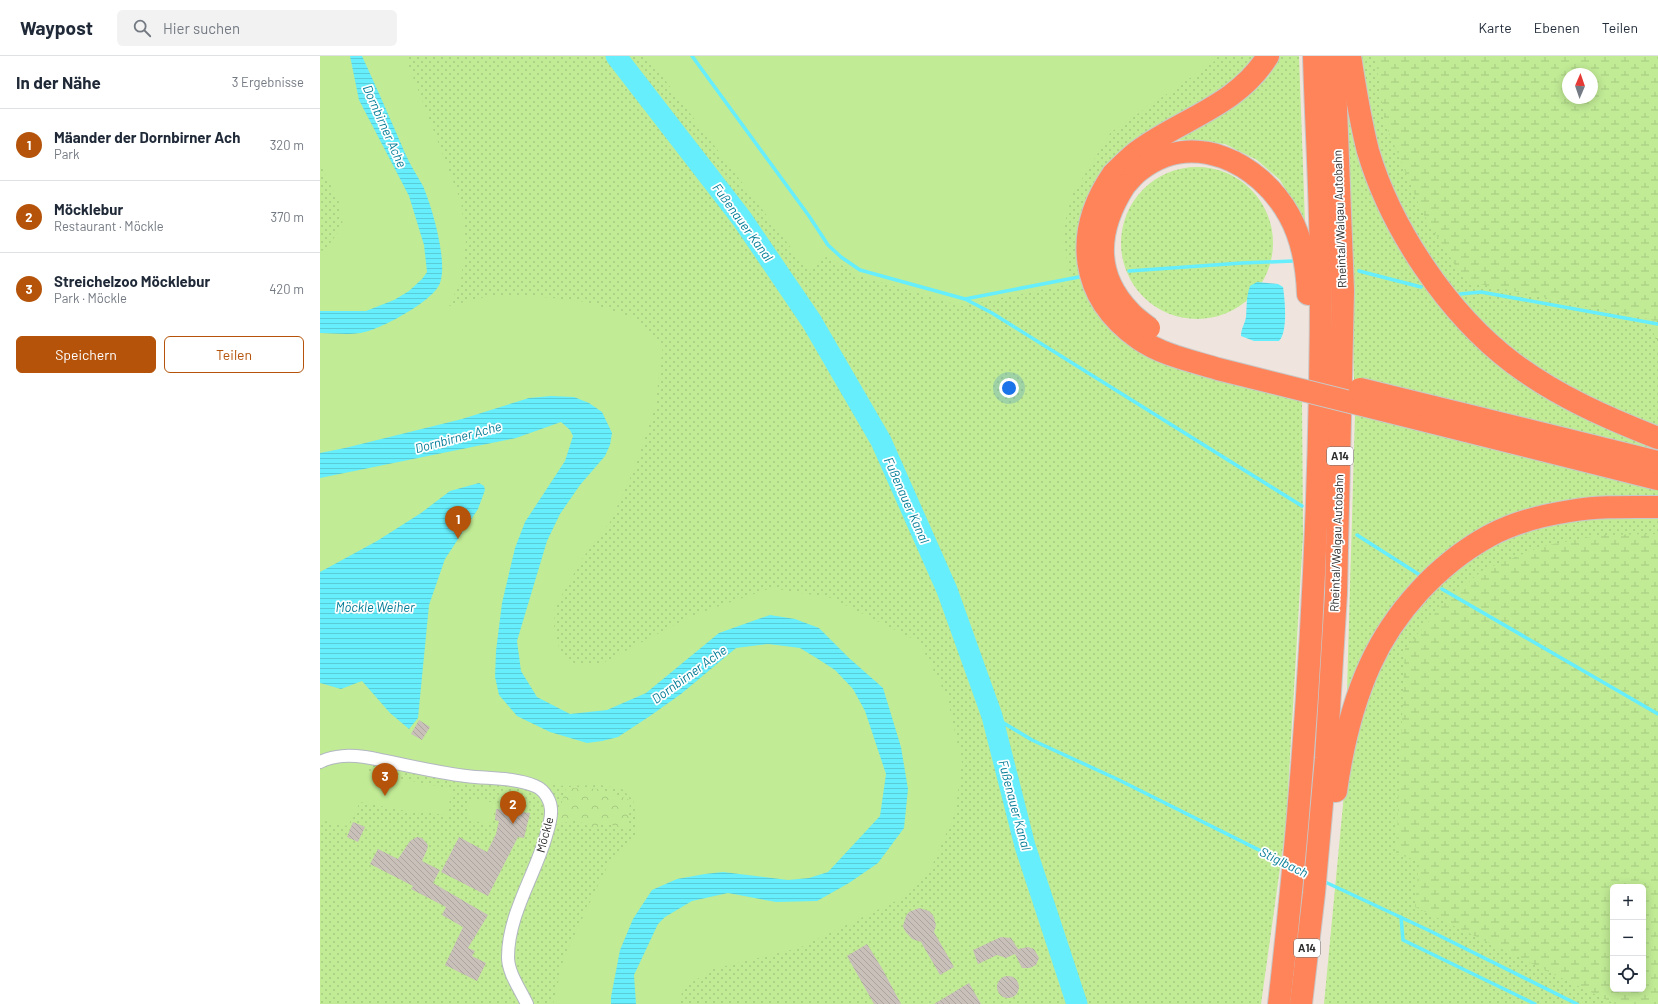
<!DOCTYPE html>
<html lang="de">
<meta charset="utf-8">
<style>
:root{--surface:#fff;--page:#f2f2f3;--text:#1f2937;--muted:#747a83;--line:#e0e1e3;--accent:#b45309}
body{margin:0;font-family:Barlow,sans-serif;background:var(--page);color:var(--text)}
.controls{position:absolute;right:12px;bottom:12px;display:grid;overflow:hidden;border-radius:6px;box-shadow:0 2px 10px #0003}
.controls button{width:36px;height:36px;display:grid;place-items:center;padding:0;border:0;border-bottom:1px solid var(--line);background:var(--surface);color:var(--text);font:20px sans-serif}
.compass{position:absolute;left:1242px;top:12px;width:36px;height:36px;border-radius:50%;background:var(--surface);box-shadow:0 2px 10px #0003;rotate:2deg}
.you{position:absolute;left:689px;top:332px;width:14px;height:14px;margin:-10px;border:3px solid #fff;border-radius:50%;background:#1a73e8;box-shadow:0 0 0 6px #1a73e833}
.badge{display:grid;place-items:center;width:26px;height:26px;border-radius:50%;background:var(--accent);color:#fff;font-size:13px;font-weight:700}
.pin{position:absolute;translate:-50% -33px;filter:drop-shadow(0 1px 2px #0008)}
.pin::after{content:'';position:absolute;top:21px;width:14px;height:12px;background:inherit;clip-path:polygon(0 0,100% 0,50% 100%)}
.list{margin:0;padding:0;list-style:none}
h2{display:flex;justify-content:space-between;align-items:center;height:52px;margin:0;padding:0 16px;font-size:17px}
h2 small{font-size:13px;font-weight:400;color:var(--muted)}
.list li{display:grid;grid-template-columns:26px 1fr auto;gap:12px;align-items:center;box-sizing:border-box;height:72px;padding:0 16px;border-top:1px solid var(--line)}
.list b{display:block;font-size:15px;white-space:nowrap}
.list p{margin:0;font-size:13px;white-space:nowrap;color:var(--muted)}
.list em{font-size:13px;font-style:normal;color:var(--muted)}
.actions{display:flex;gap:8px;padding:12px 16px}
.actions a{flex:1;padding:9px 0;border:1px solid var(--accent);border-radius:6px;text-align:center;font-size:14px;color:var(--accent)}
.actions .main{background:var(--accent);color:#fff}
.icon{flex:none;width:22px;height:22px;fill:none;stroke:currentColor;stroke-width:2;stroke-linecap:round;stroke-linejoin:round}
.map{position:relative;flex:none;width:1338px;height:948px;overflow:hidden}
header{display:flex;align-items:center;gap:24px;box-sizing:border-box;height:56px;padding:0 20px;background:var(--surface);border-bottom:1px solid var(--line)}
header strong{font-size:19px}
nav{display:flex;gap:22px;margin-inline-start:auto;font-size:14px}
.search{width:280px;height:36px;background:var(--page);display:flex;align-items:center;gap:10px;box-sizing:border-box;padding:0 14px;border-radius:6px;color:var(--muted);font-size:15px}
main{display:flex}
aside{flex:1;background:var(--surface)}
.map>svg:first-child{display:block}
.grass{fill:url(#grass-dots);fill-rule:evenodd}
.forest{fill:url(#forest-crowns)}
.wetland{fill:url(#wetland-marsh);fill-rule:evenodd}
.park{fill:#c1eb95}
.water{fill:url(#water-rules)}
.lines{fill:none;stroke-linecap:round;stroke-linejoin:round}
.stream{stroke:#66eefc;stroke-width:3.5}
.river{stroke:#66eefc;stroke-width:21}
.building{fill:url(#building-back-hatch)}
.minor-casing{stroke:#b2b7c1;stroke-width:14}
.motorway-casing{stroke:#c8c8c8;stroke-width:24}
.minor{stroke:#fff;stroke-width:12}
.motorway{stroke:#ff8459;stroke-width:22}
.motorway-bridge-casing{stroke:#c8c8c8;stroke-width:24;stroke-linecap:butt}
.motorway-bridge{stroke:#ff8459;stroke-width:22}
.labels{text-anchor:middle;stroke-width:3.5;stroke-linejoin:round;paint-order:stroke}
.shield{fill:#fff;stroke:#6c6c6c;stroke-width:1}
.shield-label{font-size:11px;font-weight:bold;fill:#2d2d2d}
.street-label{font-size:12px;fill:#2d2d2d;stroke:#fff}
.water-label{font-size:13px;font-style:italic;fill:#037c96;stroke:#fff}
</style>
<header>
<strong>Waypost</strong>
<div class="search"><svg class="icon" aria-label="search" viewBox="0 0 24 24"><circle cx="10" cy="10" r="6"/><path d="M15 15l6 6"/></svg>Hier suchen</div>
<nav><a>Karte</a><a>Ebenen</a><a>Teilen</a></nav>
</header>
<main>
<aside>
<h2>In der Nähe<small>3 Ergebnisse</small></h2>
<ul class="list">
<li><span class="badge">1</span><div><b>Mäander der Dornbirner Ach</b><p>Park</p></div><em>320 m</em></li>
<li><span class="badge">2</span><div><b>Möcklebur</b><p>Restaurant · Möckle</p></div><em>370 m</em></li>
<li><span class="badge">3</span><div><b>Streichelzoo Möcklebur</b><p>Park · Möckle</p></div><em>420 m</em></li>
</ul>
<div class="actions"><a class="main">Speichern</a><a>Teilen</a></div>
</aside>
<div class="map">
<svg width="1338" height="948" viewBox="0 0 1338 948">
<defs>
<pattern id="grass-dots" width="8" height="8" patternUnits="userSpaceOnUse"><rect width="8" height="8" fill="#c1eb95"/><path d="M2 2h.1M6 6h.1" fill="none" stroke="#a6ca81" stroke-width="1.8" stroke-linecap="round"/></pattern>
<pattern id="forest-crowns" width="20" height="18" patternUnits="userSpaceOnUse"><rect width="20" height="18" fill="#c1eb95"/><path d="M2 6a3 3 0 1 1 6 0M12 15a3 3 0 1 1 6 0" fill="none" stroke="#a6ca81"/></pattern>
<pattern id="wetland-marsh" width="20" height="14" patternUnits="userSpaceOnUse"><rect width="20" height="14" fill="#c1eb95"/><path d="M1 5h8M5 5V1M11 12h8M15 12V8" fill="none" stroke="#a6ca81"/></pattern>
<pattern id="water-rules" width="6" height="5" patternUnits="userSpaceOnUse"><rect width="6" height="5" fill="#66eefc"/><path d="M0 2.5h6" fill="none" stroke="#59ccd8"/></pattern>
<pattern id="building-back-hatch" width="6" height="6" patternUnits="userSpaceOnUse"><rect width="6" height="6" fill="#c8c0b9"/><path d="M-1 5l2 2M0 0l6 6M5-1l2 2" fill="none" stroke="#aca59f"/></pattern>
</defs>
<rect width="100%" height="100%" fill="#efe5de"/>
<!-- grass -->
<g class="grass">
<path d="M0 0H939L904 38 787 113 794 272 982 341 983 480 966 769 941 948H0Z"/>
<path d="M958 0H979L985 166 960 124 937 104 905 88 852 83 909 53 948 21Z"/>
<path d="M1025 0H1338V948H1004L1024 738 1035 359ZM1248 18H1272V42H1248ZM1293 831H1323V933H1293Z"/>
<circle cx="877" cy="187" r="76"/>
</g>
<!-- forest -->
<g class="forest">
<path d="M1330 264 1338 265V292Z"/>
<path d="M246 732 280 733 310 744 308 774 282 766 275 774 257 764 235 769Z"/>
</g>
<!-- wetland -->
<g class="wetland">
<path d="M1055 0H1334L1338 3V265L1145 225 1102 156 1065 67ZM1248 18H1272V42H1248Z"/>
<path d="M1338 478V948H1295L1095 851 1099 805 1076 798 1085 593 1123 548 1163 514 1223 490 1282 479ZM1293 831H1323V933H1293Z"/>
</g>
<!-- park -->
<g class="park">
<path d="M0 0H85L141 146 146 185 141 224 129 250 169 240H215L267 246 309 260 343 289 335 351 313 416 290 466 264 500 235 551 234 574 241 598 257 609 281 608 371 560 451 532 511 542 599 586 627 641 642 707 635 757 612 810 584 841 479 892 393 913 363 932 359 948H233L244 901 284 817 296 797 316 780 317 765 313 744 302 733 280 729 244 730 123 713 0 702V195L5 194 23 170 19 146 0 108Z"/>
<path d="M327 0H898L895 5 791 76 752 139 743 174 750 228 642 250 536 219 508 200 487 213Z"/>
<path d="M34 705 47 708V716L132 733 127 759 81 754 40 746 28 770 0 764V714L20 706Z"/>
<path d="M150 743 176 747 172 768 147 764Z"/>
</g>
<!-- water -->
<g class="water">
<path d="M30 0H42C57 32 71 65 85 97 90 109 97 119 103 130 112 151 128 205 120 227 114 245 58 275 40 277 27 279 13 277 0 277V255H46L74 244 89 235 102 223 107 216 104 189 89 140 39 44Z"/>
<path d="M937 226 958 228 963 231C965 244 968 276 959 285H934L921 280C921 272 925 268 926 261 927 250 926 241 930 230Z"/>
<path d="M231 340 254 341 269 347 282 356 292 377 290 389 285 400 260 429 240 458 227 485 197 585 201 615 217 641 250 658 287 654 326 637 399 577 450 559 475 563 499 572 529 602 563 632 581 691 588 733 584 772 558 807 529 827 497 845 456 846 408 837 372 845 345 861 338 868 314 919 316 948H291V941L300 894 313 863 332 834 357 823 385 818 403 816 468 824 489 822 508 816 560 760 566 718 545 655 533 633 515 614 498 603 480 592 448 588 416 592 361 638 330 660 298 681 282 685 267 687 230 676 197 660 179 639 175 621 176 595 182 547 195 492 205 466 245 405 253 380 250 374 241 366 196 382 0 422V397L25 392 142 363 209 342Z"/>
<path d="M159 427 164 430 165 434 158 453 125 503 109 549 98 662 89 673 70 657 42 625 21 633 0 627V516L57 485 101 457 130 435Z"/>
</g>
<g class="lines">
<!-- stream -->
<g class="stream">
<path d="M372 0 489 160 508 189 521 201 540 214 645 243 672 257 982 450"/>
<path d="M809 215 922 207 973 205"/>
<path d="M1039 215 1101 231"/>
<path d="M1140 238 1161 236 1338 268"/>
<path d="M645 243 764 220"/>
<path d="M1037 479 1103 521"/>
<path d="M1122 533 1338 658"/>
<path d="M672 660 712 684 799 724 967 808"/>
<path d="M1003 825 1108 874 1257 948"/>
<path d="M1081 861 1083 884 1215 948"/>
</g>
<!-- river -->
<path class="river" d="M296 0 422 163 492 266 561 385 627 534 672 660 705 790 757 948"/>
</g>
<!-- building -->
<g class="building">
<path d="M99 664 110 671 102 684 91 678Z"/>
<path d="M176 753 210 757 204 782 198 781 168 840 121 816 139 781 167 796 176 778 179 765 175 764Z"/>
<path d="M33 766 45 771 38 786 27 781Z"/>
<path d="M97 781 102 782 108 789 107 794 102 805 120 814 113 827 168 859 148 892 155 895 152 900 166 907 157 925 125 909 143 871 122 859 126 851 91 833 93 830 50 808 58 793 78 803 90 785Z"/>
<path d="M599 852 609 855 613 859 616 869 614 876 634 911 620 919 601 886 592 883 585 875 583 870 586 860 589 856Z"/>
<path d="M681 881 691 882 698 893 708 891 714 893 719 902 716 909 710 912H702L695 898 686 902 677 899 658 908 653 894Z"/>
<path d="M547 888 563 914 581 948H554L527 900Z"/>
<circle cx="688" cy="931" r="11"/>
<path d="M649 927 661 948H614Z"/>
</g>
<g class="lines">
<defs>
<path id="minor" d="M0 706C15 699 29 699 45 701 79 707 113 716 146 720 169 723 193 721 215 730 225 734 232 746 231 757 231 764 228 773 226 780 215 819 188 859 188 901 188 917 200 933 207 948"/>
<g id="motorway">
<path d="M1030 0C1035 32 1040 64 1048 95 1071 173 1128 258 1193 307 1237 340 1287 362 1338 382"/>
<path d="M793 118C801 110 809 102 818 95 863 62 917 50 948 0"/>
<path d="M805 129C810 124 814 118 820 114 873 73 939 106 969 159 982 182 987 212 988 238"/>
<path d="M1016 735C1022 692 1032 649 1050 609 1074 556 1118 508 1169 480 1193 467 1224 459 1250 455 1279 450 1309 451 1338 451"/>
<path d="M959 948C987 706 1001 463 1001 219 1001 146 996 73 994 0"/>
<path d="M981 948 994 837 1006 702 1016 538 1023 235 1014 0"/>
</g>
</defs>
<!-- minor casing -->
<use href="#minor" class="minor-casing"/>
<!-- motorway casing -->
<use href="#motorway" class="motorway-casing"/>
<!-- minor -->
<use href="#minor" class="minor"/>
<!-- motorway -->
<use href="#motorway" class="motorway"/>
<defs>
<g id="motorway-bridge">
<path d="M793 118C753 176 759 241 819 283 842 299 872 305 898 313L1338 423"/>
<path d="M805 129C778 171 772 217 810 256 815 262 823 267 829 272"/>
<path d="M1040 333 1338 406"/>
</g>
</defs>
<!-- motorway-bridge casing -->
<use href="#motorway-bridge" class="motorway-bridge-casing"/>
<!-- motorway-bridge -->
<use href="#motorway-bridge" class="motorway-bridge"/>
</g>
<g class="labels">
<!-- shield labels -->
<g class="shield">
<rect x="1007" y="391" width="26" height="18" rx="3"/>
<rect x="974" y="883" width="26" height="18" rx="3"/>
</g>
<g class="shield-label">
<text x="1020" y="404">A14</text>
<text x="987" y="896">A14</text>
</g>
<!-- street labels -->
<g class="street-label">
<text transform="translate(1020 163) rotate(-92)" y="4">Rheintal/Walgau Autobahn</text>
<text transform="translate(1017 487) rotate(-88)" y="4">Rheintal/Walgau Autobahn</text>
<text transform="translate(225 779) rotate(-75)" y="4">Möckle</text>
</g>
<!-- water labels -->
<g class="water-label">
<text transform="translate(65 70) rotate(66)" y="5">Dornbirner Ache</text>
<text transform="translate(423 166) rotate(54)" y="5">Fußenauer Kanal</text>
<text transform="translate(138 381) rotate(-15)" y="5">Dornbirner Ache</text>
<text transform="translate(587 444) rotate(66)" y="5">Fußenauer Kanal</text>
<text x="55" y="556">Möckle Weiher</text>
<text transform="translate(369 618) rotate(-36)" y="5">Dornbirner Ache</text>
<text transform="translate(695 749) rotate(75)" y="5">Fußenauer Kanal</text>
<text transform="translate(964 806) rotate(26)" y="5">Stiglbach</text>
</g>
</g>
</svg>
<div class="controls">
<button>+</button>
<button>−</button>
<button><svg class="icon" aria-label="locate" viewBox="0 0 24 24"><circle cx="12" cy="12" r="6"/><path d="M12 2v4M12 18v4M2 12h4M18 12h4"/></svg></button>
</div>
<svg class="compass" viewBox="-18 -18 36 36"><path d="M0-13l5 13h-10z" fill="#e53935"/><path d="M0 13l5-13h-10z" fill="#747a83"/></svg>
<div class="you"></div>
<div class="pin badge" style="left:138px;top:483px">1</div>
<div class="pin badge" style="left:193px;top:768px">2</div>
<div class="pin badge" style="left:65px;top:740px">3</div>
</div>
</main>
